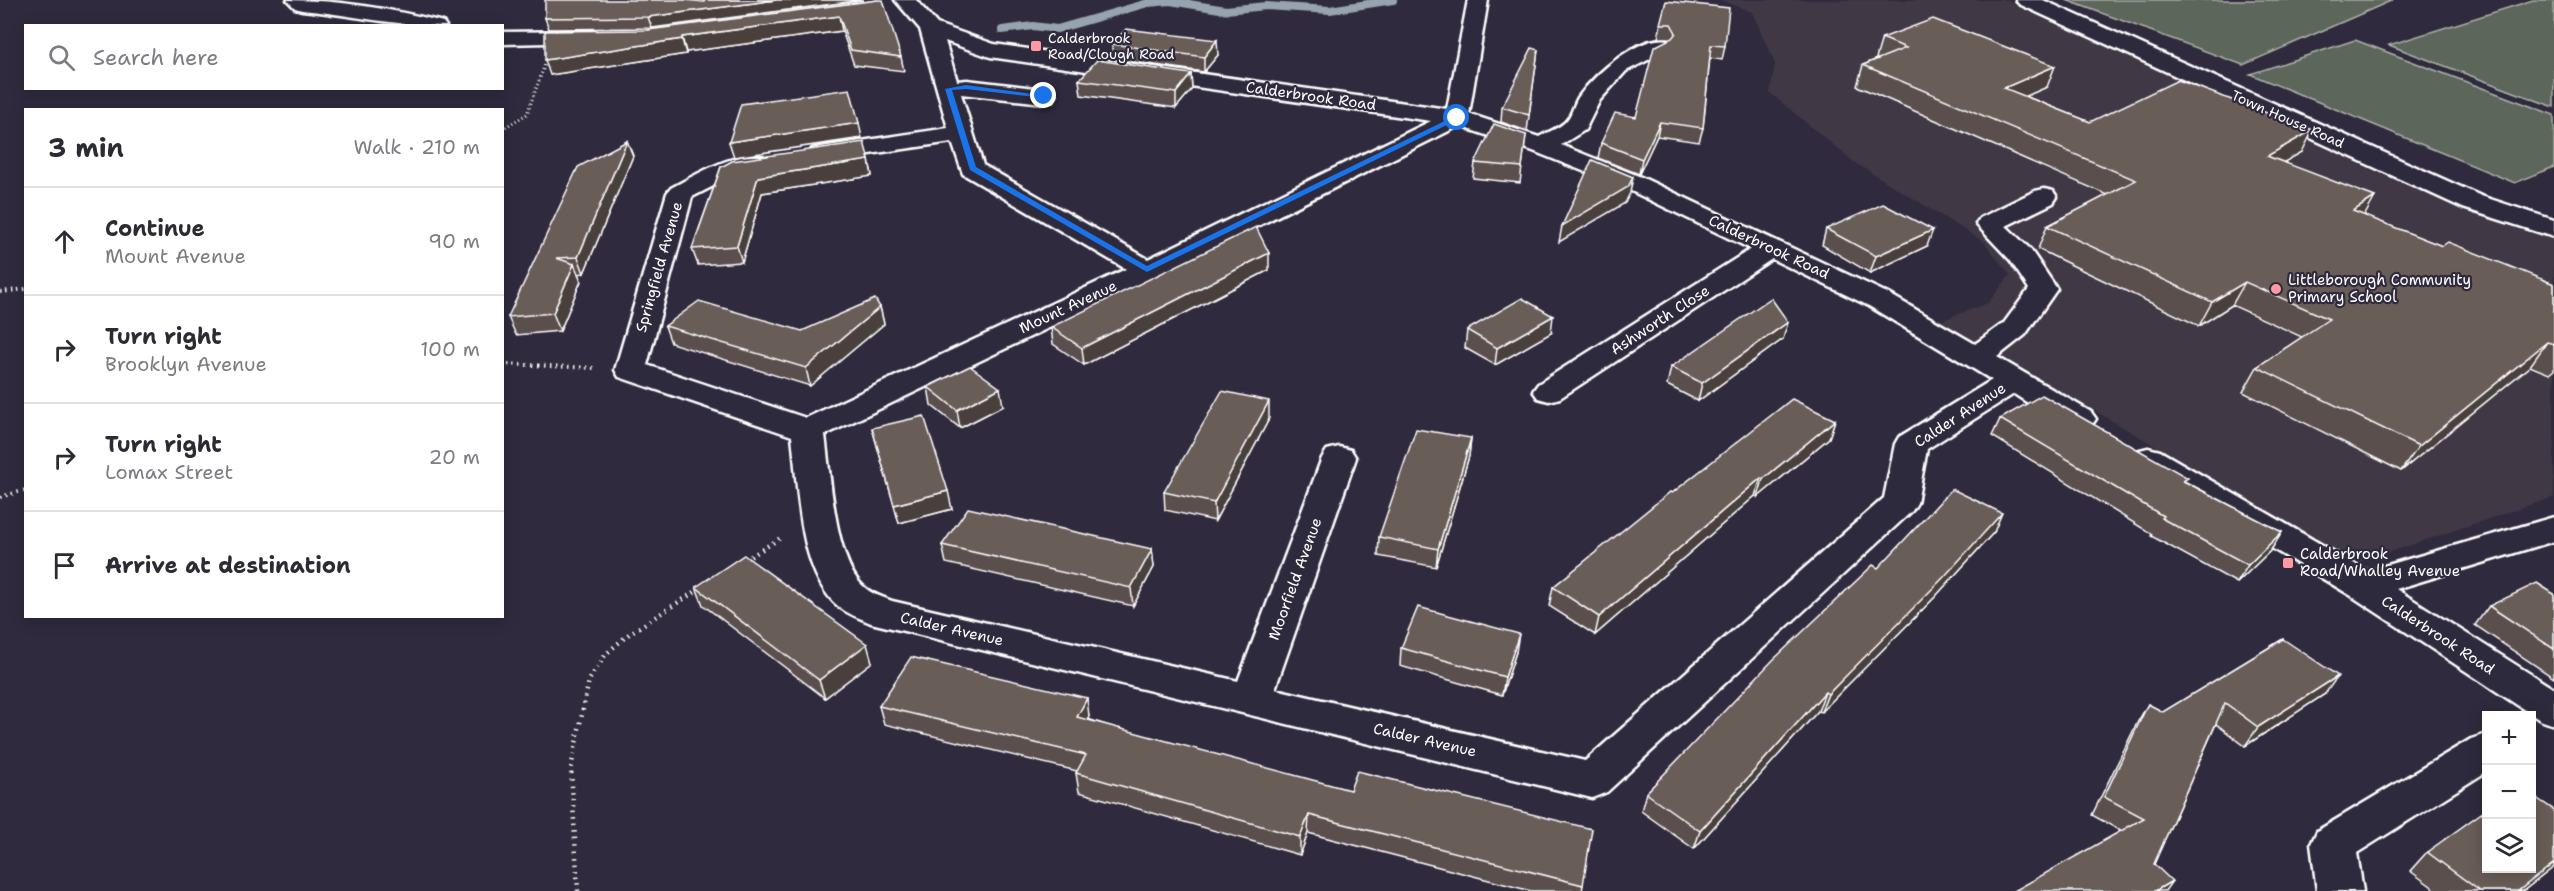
<!DOCTYPE html>
<meta charset="utf-8">
<style>
:root{--surface:#fff;--page:#f7f7f7;--text:#2b2b33;--muted:#7c7c81;--line:#e1e1e2}
body{margin:0;font-family:"Shantell Sans",sans-serif;background:var(--page);color:var(--text)}
.controls{position:absolute;right:18px;bottom:18px;display:grid;overflow:hidden;border-radius:0px;box-shadow:0 3px 15px #0003}
.controls button{width:54px;height:54px;display:grid;place-items:center;padding:0;border:0;border-bottom:2px solid var(--line);background:var(--surface);color:var(--text);font:30px sans-serif}
.stop{position:absolute;width:18px;height:18px;margin:-14px;border:4px solid #1a73e8;border-radius:50%;background:#fff}
.stop.end{background:#1a73e8;border-color:#fff;box-shadow:0 2px 6px #0008}
.list{margin:0;padding:0;list-style:none}
h2{display:flex;justify-content:space-between;align-items:center;height:78px;margin:0;padding:0 24px;font-size:26px}
h2 small{font-size:20px;font-weight:400;color:var(--muted)}
.list li{display:grid;grid-template-columns:39px 1fr auto;gap:18px;align-items:center;box-sizing:border-box;height:108px;padding:0 24px;border-top:2px solid var(--line)}
.list b{display:block;font-size:22px;white-space:nowrap}
.list p{margin:0;font-size:20px;white-space:nowrap;color:var(--muted)}
.list em{font-size:20px;font-style:normal;color:var(--muted)}
.icon{flex:none;width:33px;height:33px;fill:none;stroke:currentColor;stroke-width:2;stroke-linecap:round;stroke-linejoin:round}
.map{position:relative;flex:none;width:2554px;height:891px;overflow:hidden}
.search{position:absolute;background:var(--surface);box-shadow:0 3px 15px #0003;left:24px;top:24px;width:480px;height:66px;display:flex;align-items:center;gap:15px;box-sizing:border-box;padding:0 21px;border-radius:0px;color:var(--muted);font-size:22px}
.panel{position:absolute;background:var(--surface);box-shadow:0 3px 15px #0003;left:24px;top:108px;width:480px;height:510px;border-radius:0px}
.map>svg:first-child{display:block}
.built{fill:#403945}
.green{fill:#5d665a;stroke:#aeb2ac;stroke-width:1.5}
.lines{fill:none;stroke-linecap:round;stroke-linejoin:round}
.stream{stroke:#96a4af;stroke-width:8}
.minor-casing{stroke:#fff;stroke-width:5}
.path-far2{stroke:#fff;stroke-width:3;stroke-dasharray:1 3;stroke-linecap:butt}
.path-far1{stroke:#fff;stroke-width:4;stroke-dasharray:1.5 4.5;stroke-linecap:butt}
.path{stroke:#fff;stroke-width:4.5;stroke-dasharray:1.5 5;stroke-linecap:butt}
.minor{fill:#2f2a3d;fill-rule:evenodd}
.wall{fill:#5a504d;stroke:#fff;stroke-width:1.5}
.shaded-wall{fill:#4a413e;stroke:#fff;stroke-width:1.5}
.building{fill:#695d59;stroke:#fff;stroke-width:1.5}
.route{fill:#1a73e8}
.poi-dot{fill:#ff9aa2;stroke:#2f2a3d;stroke-width:2}
.labels{text-anchor:middle;stroke-width:4.5;stroke-linejoin:round;paint-order:stroke}
.far-poi-label{font-size:14px;fill:#fff;stroke:#2f2a3d;text-anchor:start}
.far-street-label{font-size:14px;fill:#fff;stroke:#2f2a3d}
.street-label{font-size:15px;fill:#fff;stroke:#2f2a3d}
.poi-label{font-size:15px;fill:#fff;stroke:#2f2a3d;text-anchor:start}
</style>
<div class="map">
<svg width="2554" height="891" viewBox="0 0 2554 891">
<rect width="100%" height="100%" fill="#2f2a3d"/>
<filter id="ink" filterUnits="userSpaceOnUse"><feTurbulence type="fractalNoise" baseFrequency=".0167" numOctaves="2"/><feDisplacementMap in="SourceGraphic" scale="12" xChannelSelector="R" yChannelSelector="G"/><feConvolveMatrix kernelMatrix="1 2 1 2 8 2 1 2 1" color-interpolation-filters="sRGB"/></filter>
<g filter="url(#ink)">
<!-- built -->
<path class="built" d="M1720 0H2008L2390 178 2554 235V497L2357 563 1940 321 1988 303 2010 275 1984 242 1854 162 1770 93 1775 64 1752 12Z"/>
<!-- green -->
<g class="green">
<path d="M2066 0H2393L2243 65Z"/>
<path d="M2533 0H2554V107L2389 45Z"/>
<path d="M2355 40 2554 115V167L2515 183 2250 74Z"/>
</g>
<g class="lines">
<!-- stream -->
<path class="stream" d="M1002 30 1033 26 1057 29 1148 3 1170 1 1226 10 1266 6 1330 10 1393 0"/>
<defs>
<g id="minor">
<path d="M287 0C341 0 391 9 443 22L446 26C398 26 350 15 302 10L295 8Z"/>
<path d="M895 0H916L937 24 994 44 1447 109 1468 0H1488L1469 114 1539 137C1548 132 1562 127 1567 120 1573 113 1574 102 1580 95 1595 74 1640 34 1668 40L1671 45 1668 50 1626 71 1600 100 1585 130 1561 145 1641 177 1889 294 1975 344 2004 323 2029 289 2010 260 1976 224 1980 218 2035 191 2044 189 2053 191 2057 197 2053 203 2006 226 2030 249 2057 289 2025 335 1997 357 2091 412 2096 419 2091 426C2065 433 2036 407 2014 394L1927 449 1917 503 1912 511 1607 792 1592 798 871 623C860 618 847 614 838 606 798 572 798 485 792 436L619 377 615 370 667 193 671 188C700 173 736 149 770 158L774 163 770 168 737 174 692 197 647 365 806 418 1126 269 963 174 952 142 821 161 812 159 809 154 812 149 821 147 948 128 920 29ZM945 41 990 57 1431 121 1148 259 983 165 961 94 1044 103 1052 101 1056 96 1052 91 1044 89 967 80 957 81ZM1459 126 1533 151 1623 187 1751 249 1538 384 1533 391 1538 398 1549 401 1560 398 1772 259 1869 306 1992 380 1899 437 1895 444 1884 498 1585 761 1275 689 1356 458 1351 450 1339 447 1327 450 1322 458 1238 681 892 601C882 597 871 594 863 586 835 561 830 473 825 435L1157 276Z"/>
<path d="M2016 0H2043L2481 196 2554 220V237L2463 208 2019 4Z"/>
<path d="M589 31 597 32 600 37 597 42 502 44V32Z"/>
<path d="M2148 448 2160 451 2367 571 2554 517V541L2396 589 2554 689V725L2540 720 2350 595 2136 467 2131 459 2136 451Z"/>
<path d="M2486 734V772L2357 853 2363 891H2317L2311 844 2317 831 2471 739Z"/>
</g>
</defs>
<!-- minor casing -->
<use href="#minor" class="minor-casing"/>
<!-- path-far2 -->
<path class="path-far2" d="M502 129 527 114 545 64"/>
<!-- path-far1 -->
<g class="path-far1">
<path d="M0 292 26 289"/>
<path d="M502 364 595 368"/>
<path d="M0 497 26 490"/>
</g>
<!-- path -->
<g class="path">
<path d="M745 560 782 537"/>
<path d="M578 891 571 768 589 680 606 654 630 633 701 588"/>
</g>
<!-- minor -->
<use href="#minor" class="minor"/>
</g>
<!-- wall -->
<g class="wall">
<path d="M704 0H863L652 28 549 29 545 18 704 2Z"/>
<path d="M878 0 901 57 904 71 854 65 842 31 686 52V54L550 75 648 30Z"/>
<path d="M1666 1 1725 46 1722 60 1710 58 1703 128 1699 142 1657 136 1639 174 1598 158 1601 143 1636 117 1669 40 1668 38H1658Z"/>
<path d="M1882 38 2047 87 2025 96 2090 122 2302 152 2284 162 2364 216 2442 246 2554 284V370L2549 374 2530 366 2401 471 2243 392 2257 367 2302 337 2232 305 2199 326 2038 249 2047 226 2108 195 1857 86 1863 65 1877 59 1876 58Z"/>
<path d="M1112 44 1218 55 1204 72 1113 59Z"/>
<path d="M1538 50 1527 131 1501 122 1502 107Z"/>
<path d="M1191 74 1192 89 1176 108 1081 95 1079 80Z"/>
<path d="M1526 135 1520 183 1473 178 1475 163Z"/>
<path d="M627 141 633 156 584 273 578 274 581 281 560 331 516 335 508 317Z"/>
<path d="M869 160 872 176 762 193 742 262 698 265 692 249 721 167Z"/>
<path d="M1826 229 1927 246 1870 273 1822 245Z"/>
<path d="M1269 270 1084 365 1053 344 1051 327Z"/>
<path d="M880 307 884 324 810 386 671 343 665 326 802 331Z"/>
<path d="M1788 322 1783 339 1698 401 1667 385 1671 367Z"/>
<path d="M1467 330 1551 333 1495 365 1465 348Z"/>
<path d="M928 387 1003 406 960 428 931 405Z"/>
<path d="M1269 419 1215 521 1165 510 1164 492Z"/>
<path d="M2000 419 2186 482 2282 532 2271 550 2237 583 2151 536 2152 534 1992 436Z"/>
<path d="M1835 420 1829 438 1758 497 1755 496 1595 635 1549 606 1553 587 1672 493Z"/>
<path d="M872 428 952 509 899 523Z"/>
<path d="M1471 438 1469 456 1436 567 1378 556 1379 537Z"/>
<path d="M1994 532 1935 597 1821 712 1818 711 1694 849 1641 811 1646 793 1878 568Z"/>
<path d="M942 545 1152 549 1154 567 1133 606 946 563Z"/>
<path d="M696 587 872 662 825 698 703 605Z"/>
<path d="M2554 594V678L2475 625 2489 606Z"/>
<path d="M2283 639 2325 694 2245 746 2216 724 2154 864 2121 831 2092 815 2137 723 2148 704 2163 712Z"/>
<path d="M1401 648 1516 652 1502 695 1400 666Z"/>
<path d="M879 706 1089 716 1088 719 1583 885 1582 891H1531L1308 833 1300 855 1079 792 1076 773 1077 771 884 724Z"/>
<path d="M2554 810V867L2523 891H2438L2410 871 2427 852Z"/>
</g>
<!-- shaded-wall -->
<g class="shaded-wall">
<path d="M776 0H863L652 28 648 17Z"/>
<path d="M839 16 842 31 686 52 682 37Z"/>
<path d="M682 39 686 54 550 75 545 60Z"/>
<path d="M1217 40 1218 55 1204 72V57Z"/>
<path d="M2055 66 2047 87 1997 109 2004 88Z"/>
<path d="M1191 74 1192 89 1176 108V93Z"/>
<path d="M1660 122 1657 136 1639 174 1642 159Z"/>
<path d="M859 123 862 138 734 157 729 142Z"/>
<path d="M2313 130 2302 152 2256 178 2267 156Z"/>
<path d="M627 141 633 156 584 273 578 257Z"/>
<path d="M869 160 872 176 762 193 742 262 737 246 758 177Z"/>
<path d="M1633 177 1630 193 1625 203 1559 242 1562 226Z"/>
<path d="M2375 197 2362 220 2353 211Z"/>
<path d="M1933 230 1927 246 1870 273 1876 256Z"/>
<path d="M1269 253V270L1084 365 1082 348Z"/>
<path d="M574 264 581 281 560 331 553 313Z"/>
<path d="M2245 282 2232 305 2199 326 2212 302Z"/>
<path d="M880 307 884 324 810 386 806 368Z"/>
<path d="M1553 316 1551 333 1495 365 1497 348Z"/>
<path d="M1788 322 1783 339 1698 401 1702 383Z"/>
<path d="M2547 342 2530 366 2401 471 2419 446Z"/>
<path d="M1000 388 1003 406 960 428 957 410Z"/>
<path d="M1269 401V419L1215 521 1214 503Z"/>
<path d="M1835 420 1829 438 1758 497 1763 479Z"/>
<path d="M1471 438 1469 456 1436 567 1438 549Z"/>
<path d="M1761 478 1755 496 1595 635 1599 617Z"/>
<path d="M948 491 952 509 899 523 894 505Z"/>
<path d="M2002 513 1994 532 1935 597 1821 712 1828 694Z"/>
<path d="M2282 532 2271 550 2237 583 2248 565Z"/>
<path d="M1152 549 1154 567 1133 606 1131 588Z"/>
<path d="M1519 634 1516 652 1502 695 1505 677Z"/>
<path d="M867 644 872 662 825 698 819 680Z"/>
<path d="M2338 676 2325 694 2245 746 2258 727Z"/>
<path d="M1825 692 1818 711 1694 849 1700 831Z"/>
<path d="M1087 698 1089 716 1080 735 1077 717Z"/>
<path d="M1309 815 1308 833 1300 855V837Z"/>
<path d="M2554 863V867L2523 891H2518Z"/>
<path d="M2172 881 2165 891H2155Z"/>
</g>
<!-- building -->
<g class="building">
<path d="M545 0H685L704 2V0H776L648 17 545 18Z"/>
<path d="M878 0H883L901 57 851 50 839 16 682 37V39L545 60V31L648 30Z"/>
<path d="M1666 1 1729 8 1725 46 1711 45 1703 128 1660 122 1642 159 1601 143 1615 113 1636 117 1654 47 1672 38 1676 33 1671 24H1660Z"/>
<path d="M1933 19 2055 66 2004 88 2090 122 2178 80 2313 130 2267 156 2375 197 2353 211 2442 246 2448 242 2554 284V344L2547 342 2419 446 2257 367 2329 319 2245 282 2212 302 2047 226 2136 180 1863 65 1906 48 1882 38Z"/>
<path d="M1126 29 1217 40 1204 57 1112 44Z"/>
<path d="M1532 48 1538 50 1529 115 1502 107Z"/>
<path d="M1097 60 1191 74 1176 93 1079 80Z"/>
<path d="M850 89 859 123 729 142 741 104Z"/>
<path d="M1494 124 1526 135 1522 167 1475 163Z"/>
<path d="M627 141 578 257 556 258 574 264 553 313 508 317 578 167Z"/>
<path d="M864 142 869 160 758 177 737 246 692 249 721 167 732 161Z"/>
<path d="M1592 160 1633 177 1628 187 1562 226Z"/>
<path d="M1883 204 1933 230 1876 256 1826 229Z"/>
<path d="M1256 227 1269 253 1082 348 1051 327Z"/>
<path d="M1522 298 1553 316 1497 348 1467 330Z"/>
<path d="M1771 298 1788 322 1702 383 1671 367Z"/>
<path d="M875 299 880 307 806 368 665 326 699 301 802 331Z"/>
<path d="M970 366 1000 388 957 410 928 387Z"/>
<path d="M1222 391 1269 401 1214 503 1164 492Z"/>
<path d="M2042 395 2188 478 2183 481 2282 532 2248 565 2161 518 2163 516 2000 419Z"/>
<path d="M1792 399 1835 420 1763 479 1761 478 1599 617 1553 587 1670 492 1672 493Z"/>
<path d="M924 416 948 491 894 505 872 428Z"/>
<path d="M1416 429 1471 438 1438 549 1379 537Z"/>
<path d="M1952 489 2002 513 1943 578 1828 694 1825 692 1700 831 1646 793 1773 660 1873 565 1878 568Z"/>
<path d="M968 508 1152 549 1131 588 942 545Z"/>
<path d="M744 555 867 644 819 680 696 587Z"/>
<path d="M2537 583 2554 594V649L2489 606Z"/>
<path d="M1418 607 1519 634 1505 677 1401 648Z"/>
<path d="M2283 639 2338 676 2258 727 2225 703 2154 864 2172 881 2155 891H2014L2144 818 2104 797 2148 704 2163 712Z"/>
<path d="M911 657 1087 698 1077 717 1350 790 1357 771 1592 829 1583 885 1309 815 1300 837 1076 773 1086 755 879 706Z"/>
<path d="M2532 795 2554 810V863L2518 891H2480L2427 852 2487 809V868H2532Z"/>
</g>
</g>
<!-- route -->
<path class="route" d="M966 85 1047 96 1044 98 966 89 952 90 976 167 1147 266 1455 116 1461 118 1147 272 970 170 945 89Z"/>
<!-- markers -->
<g class="poi-dot">
<rect x="1030" y="40" width="12" height="12" rx="3"/>
<circle cx="2276" cy="289" r="6"/>
<rect x="2282" y="557" width="12" height="12" rx="3"/>
</g>
<g class="labels">
<!-- far-poi labels -->
<g class="far-poi-label">
<text x="1048" y="43">Calderbrook<tspan x="1048" dy="16">Road/Clough Road</tspan></text>
</g>
<!-- far-street labels -->
<g class="far-street-label">
<text transform="translate(2288 119) rotate(24)" y="5">Town House Road</text>
</g>
<!-- street labels -->
<g class="street-label">
<text transform="translate(1311 96) rotate(8)" y="5">Calderbrook Road</text>
<text transform="translate(1769 247) rotate(25)" y="5">Calderbrook Road</text>
<text transform="translate(659 267) rotate(-74)" y="5">Springfield Avenue</text>
<text transform="translate(1068 307) rotate(-25)" y="5">Mount Avenue</text>
<text transform="translate(1660 320) rotate(-33)" y="5">Ashworth Close</text>
<text transform="translate(1960 415) rotate(-33)" y="5">Calder Avenue</text>
<text transform="translate(1295 579) rotate(-70)" y="5">Moorfield Avenue</text>
<text transform="translate(952 629) rotate(13)" y="5">Calder Avenue</text>
<text transform="translate(2438 635) rotate(33)" y="5">Calderbrook Road</text>
<text transform="translate(1425 740) rotate(13)" y="5">Calder Avenue</text>
</g>
<!-- poi labels -->
<g class="poi-label">
<text x="2288" y="285">Littleborough Community<tspan x="2288" dy="17">Primary School</tspan></text>
<text x="2300" y="559">Calderbrook<tspan x="2300" dy="17">Road/Whalley Avenue</tspan></text>
</g>
</g>
</svg>
<div class="controls">
<button>+</button>
<button>−</button>
<button><svg class="icon" aria-label="layers" viewBox="0 0 24 24"><path d="M12 4l9 5-9 5-9-5zM3 14l9 5 9-5"/></svg></button>
</div>
<div class="stop" style="left:1457px;top:118px"></div>
<div class="stop end" style="left:1044px;top:96px"></div>
<div class="search"><svg class="icon" aria-label="search" viewBox="0 0 24 24"><circle cx="10" cy="10" r="6"/><path d="M15 15l6 6"/></svg>Search here</div>
<section class="panel">
<h2>3 min<small>Walk · 210 m</small></h2>
<ul class="list">
<li><svg class="icon" aria-label="ahead" viewBox="0 0 24 24"><path d="M12 20V5M6 11l6-6 6 6"/></svg><div><b>Continue</b><p>Mount Avenue</p></div><em>90 m</em></li>
<li><svg class="icon" aria-label="right" viewBox="0 0 24 24"><path d="M7 20v-9h11M14 6l5 5-5 5"/></svg><div><b>Turn right</b><p>Brooklyn Avenue</p></div><em>100 m</em></li>
<li><svg class="icon" aria-label="right" viewBox="0 0 24 24"><path d="M7 20v-9h11M14 6l5 5-5 5"/></svg><div><b>Turn right</b><p>Lomax Street</p></div><em>20 m</em></li>
<li><svg class="icon" aria-label="arrive" viewBox="0 0 24 24"><path d="M6 21V4h12l-3 4 3 4H6"/></svg><div><b>Arrive at destination</b></div></li>
</ul>
</section>
</div>
